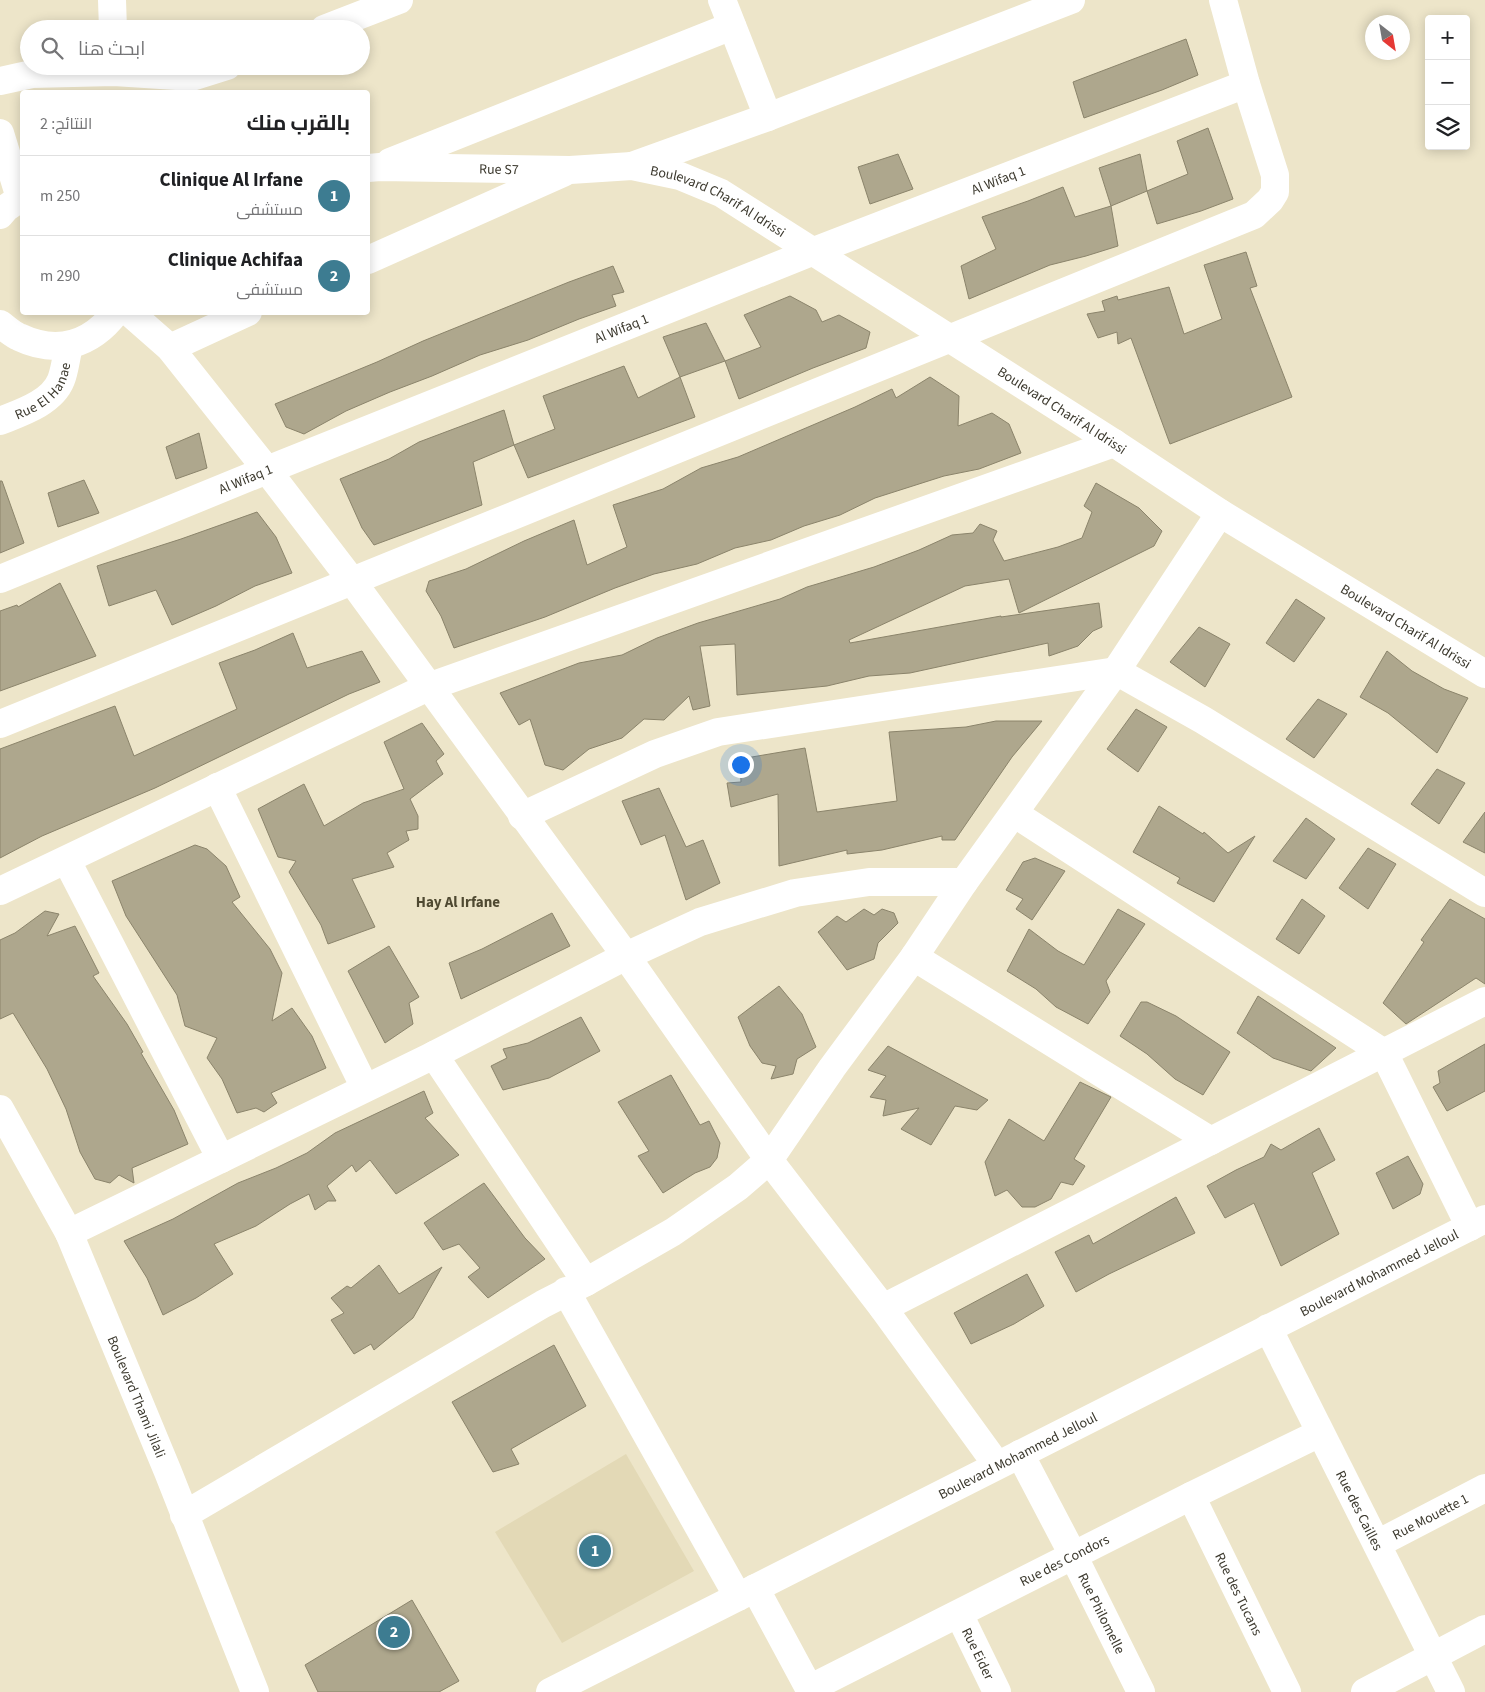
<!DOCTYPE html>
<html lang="ar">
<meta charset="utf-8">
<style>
:root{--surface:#fff;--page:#f6f6f6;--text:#202124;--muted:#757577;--line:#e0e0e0;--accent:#3d7c91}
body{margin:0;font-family:"Source Sans 3",Cairo,sans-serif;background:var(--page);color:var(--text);direction:rtl}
.controls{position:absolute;right:15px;top:15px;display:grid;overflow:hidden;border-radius:5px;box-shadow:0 2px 12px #0003}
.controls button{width:45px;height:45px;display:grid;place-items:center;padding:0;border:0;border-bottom:1px solid var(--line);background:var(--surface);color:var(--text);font:25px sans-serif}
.compass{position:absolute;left:1365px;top:15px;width:45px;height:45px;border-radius:50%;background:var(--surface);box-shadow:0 2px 12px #0003;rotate:149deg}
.you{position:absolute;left:740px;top:764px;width:18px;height:18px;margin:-12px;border:4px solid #fff;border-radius:50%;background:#1a73e8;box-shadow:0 0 0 8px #1a73e833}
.badge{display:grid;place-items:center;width:32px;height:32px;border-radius:50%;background:var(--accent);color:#fff;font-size:16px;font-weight:700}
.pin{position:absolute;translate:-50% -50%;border:2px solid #fff;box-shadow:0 1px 5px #0006}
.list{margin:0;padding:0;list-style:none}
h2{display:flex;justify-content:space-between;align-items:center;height:65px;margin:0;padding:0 20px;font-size:21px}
h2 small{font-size:16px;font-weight:400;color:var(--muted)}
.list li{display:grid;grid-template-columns:32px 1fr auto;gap:15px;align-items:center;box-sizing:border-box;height:80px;padding:0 20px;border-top:1px solid var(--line)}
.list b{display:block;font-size:19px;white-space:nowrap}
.list p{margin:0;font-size:16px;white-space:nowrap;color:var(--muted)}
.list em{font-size:16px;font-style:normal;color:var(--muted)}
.icon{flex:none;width:28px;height:28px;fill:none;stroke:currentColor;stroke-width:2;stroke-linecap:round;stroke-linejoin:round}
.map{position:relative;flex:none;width:1485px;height:1692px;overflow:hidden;direction:ltr}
.search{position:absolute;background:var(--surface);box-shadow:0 2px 12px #0003;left:20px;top:20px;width:350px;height:55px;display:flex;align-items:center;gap:12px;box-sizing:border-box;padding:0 18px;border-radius:28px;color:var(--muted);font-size:19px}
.panel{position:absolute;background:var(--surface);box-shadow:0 2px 12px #0003;left:20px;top:90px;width:350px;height:225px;border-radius:5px;direction:rtl}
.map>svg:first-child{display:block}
.built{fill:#e3d9b6}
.building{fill:#aea78d;stroke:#8b846b}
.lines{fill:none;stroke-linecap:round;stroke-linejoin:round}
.minor{stroke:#fff;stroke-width:28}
.labels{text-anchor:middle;stroke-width:4;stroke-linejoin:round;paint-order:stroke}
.street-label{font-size:14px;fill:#3c392e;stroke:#ede5c9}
.neighbourhood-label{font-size:15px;font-weight:bold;fill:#4f4931;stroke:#ede5c9}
</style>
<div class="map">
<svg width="1485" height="1692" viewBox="0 0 1485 1692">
<rect width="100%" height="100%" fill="#ede5c9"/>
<!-- built -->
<path class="built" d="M626 1454 694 1571 562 1643 495 1532Z"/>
<!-- building -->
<g class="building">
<path d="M1186 39 1198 75 1162 90 1084 118 1073 82Z"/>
<path d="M1208 128 1233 199 1201 211 1157 224 1147 191 1188 174 1177 141Z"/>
<path d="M898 154 913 189 870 204 858 167Z"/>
<path d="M1140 154 1147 191 1111 206 1099 168Z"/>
<path d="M1063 187 1075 217 1111 206 1118 246 1086 256 1050 265 969 299 961 266 996 249 982 217 1028 201Z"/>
<path d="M1246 252 1257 286 1250 288 1292 397 1170 444 1131 338 1118 344 1117 332 1098 338 1087 314 1105 311 1102 301 1117 296 1118 300 1169 287 1184 334 1222 319 1204 265Z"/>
<path d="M613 266 624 292 612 295 616 306 579 319 528 340 480 355 432 376 390 392 346 411 304 434 286 427 275 404 377 362 423 341 569 282Z"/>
<path d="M790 296 816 310 822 322 839 315 870 332 866 348 813 368 739 399 725 361 761 347 744 315Z"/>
<path d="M706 323 725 361 680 377 663 337Z"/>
<path d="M624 366 638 398 680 377 695 417 528 478 514 445 555 429 543 396Z"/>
<path d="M930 377 959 396 958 426 992 413 1009 424 1021 453 979 469 944 476 875 498 840 515 804 526 771 540 735 548 697 564 654 574 615 588 545 617 454 648 441 616 426 591 429 581 466 569 524 541 574 520 587 565 627 547 613 505 663 489 701 468 738 457 855 407 892 389 896 398Z"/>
<path d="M504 410 514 445 473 462 482 505 374 545 362 528 340 479 389 459 419 442Z"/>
<path d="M199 433 207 468 176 479 166 447Z"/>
<path d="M84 480 99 513 58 527 48 493Z"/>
<path d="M0 481H2L24 543 0 553Z"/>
<path d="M1096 483 1139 508 1162 531 1154 546 1019 613 1009 579 965 586 849 640 850 643 1001 616V617L1099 603 1102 627 1093 631 1078 646 1049 656 1048 643 910 673 869 676 827 686 737 695 735 644 700 646 710 706 693 710 689 696 664 720 644 719 622 738 589 749 563 770 545 765 530 719 519 725 500 693 579 663 622 655 657 638 698 623 780 599 807 587 874 567 919 550 952 535 973 533 980 524 997 531 993 540 1004 561 1058 547 1082 538 1092 512 1084 506Z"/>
<path d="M257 512 276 537 292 573 255 586 216 606 172 625 156 590 109 606 97 566 181 539Z"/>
<path d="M60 583 96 656 0 691V611L17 605 18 607Z"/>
<path d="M1296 599 1325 618 1294 662 1266 643Z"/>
<path d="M1199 627 1230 644 1205 687 1170 662Z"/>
<path d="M293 633 307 668 362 651 380 682 349 694 155 788 42 836 0 858V749L115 706 134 756 237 709 219 663 255 650Z"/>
<path d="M1387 651 1412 671 1444 689 1468 698 1437 753 1388 713 1360 697Z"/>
<path d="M1318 699 1347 714 1314 758 1286 739Z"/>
<path d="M1136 709 1167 727 1138 772 1107 749Z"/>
<path d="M996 721H1042L1012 757 955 840H942V836L882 850 847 854V850L779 866 778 794 731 807 727 783 741 782 740 759 805 748 817 812 897 801 889 732 966 727Z"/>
<path d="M422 723 444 754 436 761 443 774 410 799 418 816V829L406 831 409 840 387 853 394 867 352 879 375 927 328 944 321 925 289 872 296 861 278 857 258 809 304 784 324 826 363 803 404 789 384 742Z"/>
<path d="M1437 769 1465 783 1439 824 1411 804Z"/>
<path d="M659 788 686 847 703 840 720 883 686 900 665 835 641 845 622 801Z"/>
<path d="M1159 806 1203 834 1204 832 1228 853 1255 836 1214 902 1177 883 1180 878 1133 852Z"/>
<path d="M1485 812V853L1463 842Z"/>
<path d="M1306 818 1335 839 1306 879 1273 861Z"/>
<path d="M195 845 207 849 226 866 240 897 232 902 270 949 282 973 272 1021 292 1008 312 1036 326 1068 271 1093 277 1103 264 1112 256 1108 237 1113 222 1079 207 1058 217 1038 185 1026 177 995 126 916 112 881Z"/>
<path d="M1368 848 1396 864 1368 909 1339 888Z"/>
<path d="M1035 858 1065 871 1032 920 1016 909 1023 899 1006 890 1023 862Z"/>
<path d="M1302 899 1325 916 1299 954 1276 939Z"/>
<path d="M1450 899 1485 919V984L1476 978 1406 1024 1383 1003 1424 942 1421 940Z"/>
<path d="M864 909 874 915 882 909 894 913 898 923 878 943 874 959 847 970 818 932 837 916 846 922Z"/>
<path d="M1118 909 1145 924 1106 981 1110 992 1088 1024 1056 1007 1036 989 1007 971 1029 929 1058 951 1084 965Z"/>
<path d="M45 911 59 914 47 936 75 926 99 973 93 976 127 1024 143 1052 141 1053 174 1110 188 1144 132 1168 134 1183 119 1175 110 1183 95 1179 80 1152 66 1109 47 1069 13 1013 0 1019V940L15 933Z"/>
<path d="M552 913 570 946 461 999 449 963 482 949Z"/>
<path d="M389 946 419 997 409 1003 413 1024 385 1043 348 971Z"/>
<path d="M779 986 802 1014 816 1047 797 1059 793 1074 771 1079 776 1066 762 1063 750 1046 738 1017Z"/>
<path d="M1258 996 1336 1048 1311 1071 1273 1058 1237 1033Z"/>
<path d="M1141 1002H1147L1176 1016 1230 1052 1203 1095 1175 1079 1147 1054 1120 1036Z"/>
<path d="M581 1017 600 1051 549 1078 503 1090 491 1066 507 1058 503 1049 528 1043Z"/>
<path d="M1485 1044V1091L1447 1111 1433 1087 1440 1083 1438 1071Z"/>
<path d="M888 1046 988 1100 977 1110 955 1106 931 1145 901 1129 919 1108 883 1116 886 1100 870 1097 886 1076 868 1070Z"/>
<path d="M671 1075 700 1125 709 1121 720 1143 717 1158 710 1167 695 1173 663 1193 638 1156 649 1151 618 1102Z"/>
<path d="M1080 1082 1111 1097 1074 1159 1085 1166 1073 1185 1061 1182 1051 1199 1035 1207H1022L1007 1190 995 1196 985 1162 1009 1119 1044 1141Z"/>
<path d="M424 1091 433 1113 425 1118 459 1155 396 1194 370 1160 356 1172 352 1165 327 1186 336 1201H328L315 1210 309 1194 290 1204 256 1226 214 1244 233 1274 196 1298 163 1315 147 1278 124 1241 173 1219 238 1183 276 1168 307 1153 335 1133Z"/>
<path d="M1319 1128 1335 1160 1312 1173 1339 1234 1281 1266 1254 1203 1225 1218 1207 1186 1236 1170 1264 1157 1271 1144 1281 1150Z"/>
<path d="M1408 1156 1423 1184 1420 1194 1393 1209 1376 1173Z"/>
<path d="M484 1183 525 1238 545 1259 488 1298 468 1277 480 1268 459 1244 443 1250 424 1223Z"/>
<path d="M1176 1197 1195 1233 1109 1274 1076 1292 1055 1252 1089 1235 1093 1244Z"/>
<path d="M379 1265 399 1294 442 1267 413 1318 374 1350 371 1344 354 1354 331 1320 344 1313 331 1298 347 1286 351 1288Z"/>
<path d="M1027 1274 1044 1306 1014 1324 971 1344 954 1313Z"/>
<path d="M554 1345 586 1406 511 1449 519 1464 493 1472 452 1402Z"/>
<path d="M412 1600 459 1681 439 1692H318L305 1665Z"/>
</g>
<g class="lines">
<!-- minor -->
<g class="minor">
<path d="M112 0 113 29"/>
<path d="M722 0 768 117"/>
<path d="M324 29 399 0"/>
<path d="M0 81 32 74 114 72 192 77 227 66"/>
<path d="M0 133 20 198"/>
<path d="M390 162 732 26"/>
<path d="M632 166 768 117 1071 0"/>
<path id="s1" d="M368 168 380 167 570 170 632 166 680 176 721 193 1114 443 1220 513 1485 674"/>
<path d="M0 215 6 208 22 197"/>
<path d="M368 260 563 173"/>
<path d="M129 312 170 348 267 470 352 581 626 956 769 1160 883 1308 997 1465"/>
<path d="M0 324C6 328 12 334 19 337 57 355 91 345 116 312"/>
<path d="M170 348 248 312"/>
<path id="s2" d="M0 421C20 413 52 403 61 380 65 370 66 357 69 346"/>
<path id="s3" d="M0 579 267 470 814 251 1246 84"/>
<path d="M0 724 1254 215 1270 200 1275 192V175L1246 84 1223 0"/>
<path d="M217 787 365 1088"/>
<path d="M1015 814 1384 1053 1470 1227"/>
<path d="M522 816 655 754 718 732 1116 671 1203 720 1485 893"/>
<path d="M67 861 221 1159"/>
<path d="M0 891 428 687 1114 443"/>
<path d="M914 957 1211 1141"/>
<path d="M434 1055 586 1282"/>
<path id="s4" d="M0 1109 69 1233 168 1472 255 1692"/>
<path d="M69 1233 434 1055 626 956 700 922 795 893 869 882H964"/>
<path d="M566 1291 738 1597"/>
<path d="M883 1308 1485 1001"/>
<path id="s5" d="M1268 1328 1451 1692"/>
<path id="s6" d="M1020 1454 1073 1555 1141 1692"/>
<path id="s7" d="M1191 1496 1287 1692"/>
<path d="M184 1515 543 1304 586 1282 673 1232 738 1187 769 1160 832 1068 914 957 964 882 1116 671 1220 513"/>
<path id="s8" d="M1377 1544 1485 1488"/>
<path d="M755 1588 811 1692"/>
<path id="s9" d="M959 1614 997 1692"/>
<path id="s10" d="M809 1689 1191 1496 1320 1433"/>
<path id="s11" d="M550 1692 1485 1219"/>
<path d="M1365 1692 1485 1629"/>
</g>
</g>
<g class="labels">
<!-- street labels -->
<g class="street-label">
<text dy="5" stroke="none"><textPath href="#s1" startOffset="131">Rue S7</textPath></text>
<text dy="5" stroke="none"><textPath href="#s3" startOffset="1075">Al Wifaq 1</textPath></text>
<text dy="5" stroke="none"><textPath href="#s1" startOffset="358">Boulevard Charif Al Idrissi</textPath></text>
<text dy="5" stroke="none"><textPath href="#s3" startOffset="670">Al Wifaq 1</textPath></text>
<text dy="5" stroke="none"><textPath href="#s2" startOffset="55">Rue El Hanae</textPath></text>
<text dy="5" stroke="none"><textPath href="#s1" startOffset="762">Boulevard Charif Al Idrissi</textPath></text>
<text dy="5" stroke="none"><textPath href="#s3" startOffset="265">Al Wifaq 1</textPath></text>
<text dy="5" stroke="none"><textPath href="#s1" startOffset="1168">Boulevard Charif Al Idrissi</textPath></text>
<text dy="5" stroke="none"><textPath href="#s11" startOffset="929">Boulevard Mohammed Jelloul</textPath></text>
<text dy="5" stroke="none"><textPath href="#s4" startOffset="319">Boulevard Thami Jilali</textPath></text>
<text dy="5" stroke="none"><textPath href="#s11" startOffset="524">Boulevard Mohammed Jelloul</textPath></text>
<text dy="5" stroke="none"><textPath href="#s5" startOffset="204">Rue des Cailles</textPath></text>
<text dy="5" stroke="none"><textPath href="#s8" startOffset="60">Rue Mouette 1</textPath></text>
<text dy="5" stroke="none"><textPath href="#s10" startOffset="286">Rue des Condors</textPath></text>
<text dy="5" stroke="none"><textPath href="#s7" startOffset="109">Rue des Tucans</textPath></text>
<text dy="5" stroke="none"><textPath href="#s6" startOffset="179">Rue Philomelle</textPath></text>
<text dy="5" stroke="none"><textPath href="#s9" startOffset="44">Rue Eider</textPath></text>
</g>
<!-- neighbourhood labels -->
<g class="neighbourhood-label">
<text x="458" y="907">Hay Al Irfane</text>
</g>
</g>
</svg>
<div class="controls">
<button>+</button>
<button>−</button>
<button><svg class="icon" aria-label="layers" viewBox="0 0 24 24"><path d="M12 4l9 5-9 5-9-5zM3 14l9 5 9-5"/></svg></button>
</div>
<svg class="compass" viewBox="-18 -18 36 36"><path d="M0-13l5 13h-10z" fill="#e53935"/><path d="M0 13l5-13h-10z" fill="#757577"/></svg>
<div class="you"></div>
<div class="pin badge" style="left:595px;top:1551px">1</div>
<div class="pin badge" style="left:394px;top:1632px">2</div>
<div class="search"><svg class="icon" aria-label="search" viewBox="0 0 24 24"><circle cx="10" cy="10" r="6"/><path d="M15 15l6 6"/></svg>ابحث هنا</div>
<section class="panel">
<h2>بالقرب منك<small>النتائج: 2</small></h2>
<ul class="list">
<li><span class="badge">1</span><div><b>Clinique Al Irfane</b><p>مستشفى</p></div><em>250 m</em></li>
<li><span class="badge">2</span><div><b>Clinique Achifaa</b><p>مستشفى</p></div><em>290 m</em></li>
</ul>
</section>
</div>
